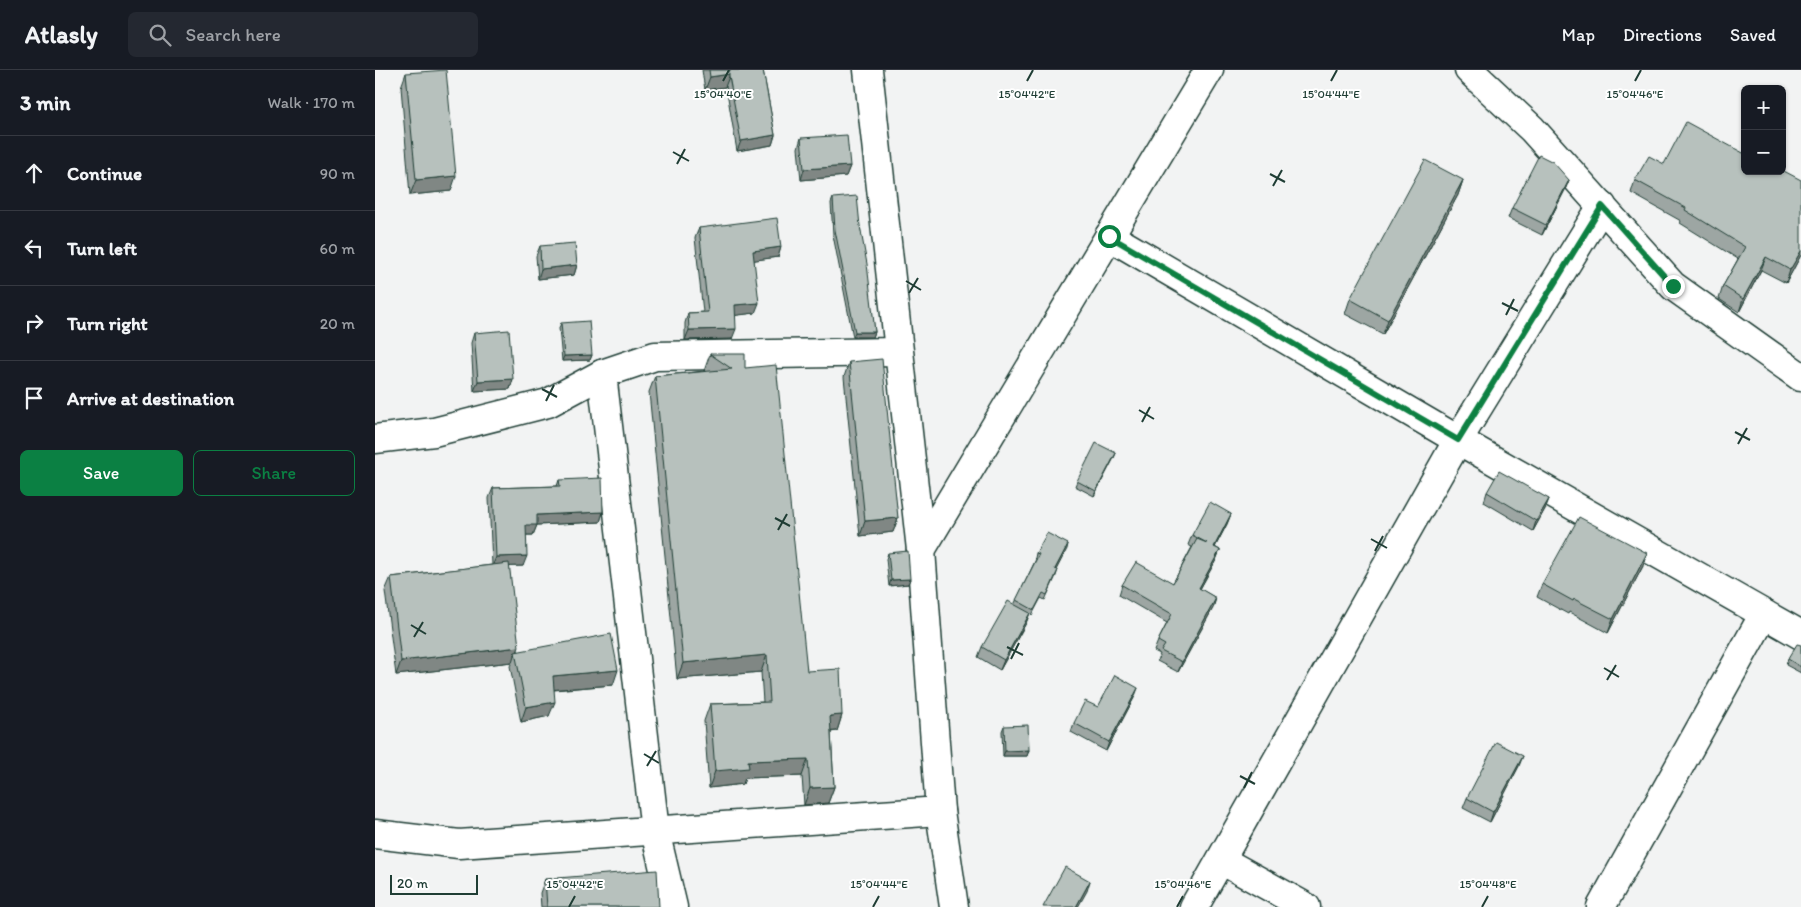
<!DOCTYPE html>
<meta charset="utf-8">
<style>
:root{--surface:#171b24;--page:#242831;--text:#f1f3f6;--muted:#9ea1a6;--line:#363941;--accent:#0b8043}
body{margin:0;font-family:Itim,sans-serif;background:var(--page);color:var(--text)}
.controls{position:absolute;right:15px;top:15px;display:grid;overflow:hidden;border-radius:8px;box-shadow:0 1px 4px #0004}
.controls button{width:45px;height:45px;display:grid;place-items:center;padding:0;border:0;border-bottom:1px solid var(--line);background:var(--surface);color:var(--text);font:25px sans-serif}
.scale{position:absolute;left:15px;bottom:12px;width:88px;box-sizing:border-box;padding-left:5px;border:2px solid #1f3d34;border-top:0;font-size:14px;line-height:18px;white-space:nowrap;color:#1f3d34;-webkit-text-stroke:4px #fff;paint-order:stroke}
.stop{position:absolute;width:15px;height:15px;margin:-11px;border:4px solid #0b8043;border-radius:50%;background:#fff}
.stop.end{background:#0b8043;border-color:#fff;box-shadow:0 1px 5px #0008}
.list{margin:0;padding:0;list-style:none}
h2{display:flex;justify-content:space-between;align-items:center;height:65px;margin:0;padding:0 20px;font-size:21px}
h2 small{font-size:16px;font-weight:400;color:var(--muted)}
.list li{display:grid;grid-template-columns:32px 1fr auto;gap:15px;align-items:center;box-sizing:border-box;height:75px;padding:0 20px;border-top:1px solid var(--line)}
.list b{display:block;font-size:19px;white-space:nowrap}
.list em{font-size:16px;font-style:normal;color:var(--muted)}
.actions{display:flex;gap:10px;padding:15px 20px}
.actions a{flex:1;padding:11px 0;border:1px solid var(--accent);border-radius:8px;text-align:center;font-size:18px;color:var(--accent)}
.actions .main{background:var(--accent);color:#fff}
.icon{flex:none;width:28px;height:28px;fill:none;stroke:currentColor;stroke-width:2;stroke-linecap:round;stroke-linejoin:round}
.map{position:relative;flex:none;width:1426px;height:837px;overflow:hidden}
header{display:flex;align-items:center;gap:30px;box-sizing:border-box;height:70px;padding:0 25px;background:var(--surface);border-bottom:1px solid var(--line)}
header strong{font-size:24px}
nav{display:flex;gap:28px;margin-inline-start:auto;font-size:18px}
.search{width:350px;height:45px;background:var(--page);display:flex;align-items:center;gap:12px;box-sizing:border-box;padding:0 18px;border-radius:8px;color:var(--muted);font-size:19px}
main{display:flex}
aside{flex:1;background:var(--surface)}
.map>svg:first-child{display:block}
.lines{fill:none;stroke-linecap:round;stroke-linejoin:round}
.street-casing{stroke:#1f3d34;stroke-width:31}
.street{stroke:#fff;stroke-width:28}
.wall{fill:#9da6a3;stroke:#1f3d34}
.shaded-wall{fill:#808784;stroke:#1f3d34}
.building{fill:#b7c1bd;stroke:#1f3d34}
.route{stroke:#0b8043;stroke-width:6}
.ticks{fill:none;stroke:#1f3d34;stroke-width:2}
.ticks-label{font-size:12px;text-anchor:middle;fill:#1f3d34;stroke:#fff;stroke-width:4;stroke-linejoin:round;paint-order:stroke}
</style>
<header>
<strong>Atlasly</strong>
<div class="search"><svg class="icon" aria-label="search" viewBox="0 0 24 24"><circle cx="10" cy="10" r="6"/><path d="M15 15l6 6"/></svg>Search here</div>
<nav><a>Map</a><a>Directions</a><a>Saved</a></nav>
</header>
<main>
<aside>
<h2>3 min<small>Walk · 170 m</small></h2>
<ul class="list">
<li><svg class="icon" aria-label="ahead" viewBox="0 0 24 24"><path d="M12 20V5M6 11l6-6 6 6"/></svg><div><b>Continue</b></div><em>90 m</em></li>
<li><svg class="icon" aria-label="left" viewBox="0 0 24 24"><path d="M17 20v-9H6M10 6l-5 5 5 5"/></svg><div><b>Turn left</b></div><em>60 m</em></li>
<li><svg class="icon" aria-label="right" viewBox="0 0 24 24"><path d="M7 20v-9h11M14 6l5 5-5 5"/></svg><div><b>Turn right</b></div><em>20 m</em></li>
<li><svg class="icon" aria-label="arrive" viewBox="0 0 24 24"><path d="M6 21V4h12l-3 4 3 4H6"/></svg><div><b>Arrive at destination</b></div></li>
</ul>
<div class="actions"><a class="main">Save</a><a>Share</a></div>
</aside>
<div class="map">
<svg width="1426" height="837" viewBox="0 0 1426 837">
<rect width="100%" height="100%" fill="#f2f3f3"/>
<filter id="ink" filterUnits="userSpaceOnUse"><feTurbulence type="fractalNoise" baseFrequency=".02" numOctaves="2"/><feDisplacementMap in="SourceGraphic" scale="10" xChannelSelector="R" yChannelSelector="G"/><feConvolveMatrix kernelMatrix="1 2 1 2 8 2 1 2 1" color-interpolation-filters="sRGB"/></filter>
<g filter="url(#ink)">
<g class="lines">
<defs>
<g id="street">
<path d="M493 0 546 480 565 741 579 837"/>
<path d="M1094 0 1157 59 1298 216 1426 307"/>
<path d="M734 166 1083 370 1426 565"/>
<path d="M227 304 280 761 298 837"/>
<path d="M0 369 59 362 173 333 227 304 280 286 523 282"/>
<path d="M546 480 834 0"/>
<path d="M0 764 84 774 565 741"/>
<path d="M846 790 931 837"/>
<path d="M819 837 1083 370 1227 136"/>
<path d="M1226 837 1389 544"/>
</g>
</defs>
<!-- street casing -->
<use href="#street" class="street-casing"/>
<!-- street -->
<use href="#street" class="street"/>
</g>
<!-- wall -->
<g class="wall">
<path d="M327 0H388L400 65 397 75 362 81 351 16 350 17 330 20Z"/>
<path d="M31 3 76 121 35 125 26 17Z"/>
<path d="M426 68 475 96 471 106 426 110 423 78Z"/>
<path d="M1088 110 1083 125 1008 264 970 244 975 229Z"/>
<path d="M1194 110 1190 120 1167 165 1133 148 1137 138Z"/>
<path d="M1260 110 1426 185 1411 213 1386 200 1364 242 1344 229 1348 216 1363 189 1305 153 1306 151 1256 123Z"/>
<path d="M458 128 485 156 500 262 498 267H478L458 165 456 133Z"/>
<path d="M324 158 406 177 403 187 379 190 380 243 360 245 357 269 310 270V253L313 243 328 242 320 168Z"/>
<path d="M165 176 202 195 199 205 163 209 161 186Z"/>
<path d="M186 253 217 285 215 290 187 291 184 258Z"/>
<path d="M99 263 138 309 135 319 99 321 96 273Z"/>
<path d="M335 284 370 298 432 601 467 645 462 661 456 662 459 717 453 733 429 735 427 706 370 708 368 714 334 718 329 651 335 634 388 632 386 602 302 609 274 322 280 306 330 301H329Z"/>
<path d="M474 292 523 448 518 462 485 466 469 307Z"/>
<path d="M741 383 719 426 700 416 702 411Z"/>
<path d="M184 410 228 442 225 452 162 455 158 465H151L148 496H134L143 581 238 615 179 620 174 646 146 652 135 596 137 592 21 605 10 521 16 507 117 495 114 428 118 418 182 416Z"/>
<path d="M1112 422 1174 429 1170 439 1158 461 1109 432Z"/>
<path d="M856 444 852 454 840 477 845 480 841 490 825 519 841 528 838 538 803 602 782 591 785 584 779 581 783 571 792 553 744 525 747 515 798 513 817 477 813 475 817 465Z"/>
<path d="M693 474 681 499 683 500 681 506 670 530 666 528 657 545 655 543 651 553 625 600 603 587 607 577 639 535 661 489 660 488 661 483Z"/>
<path d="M513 483 535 509 533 514 514 516 511 489Z"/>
<path d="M1268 496 1233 563 1194 542 1193 544 1162 527 1167 514Z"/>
<path d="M1426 575V603L1411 595 1413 589Z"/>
<path d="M760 626 731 681 696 662 699 653Z"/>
<path d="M629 656 654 680 652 686H628L627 661Z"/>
<path d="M1144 696 1115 752 1088 738 1092 728Z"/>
<path d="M170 809 284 837H166L165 823Z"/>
</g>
<!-- shaded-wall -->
<g class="shaded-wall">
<path d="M355 4 350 17 330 20 335 7Z"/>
<path d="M400 65 397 75 362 81 366 71Z"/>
<path d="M475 96 471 106 426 110 429 99Z"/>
<path d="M81 106 76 121 35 125 41 110Z"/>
<path d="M1088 110 1083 125 1008 264 1013 250Z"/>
<path d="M1194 110 1190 120 1167 165 1171 155Z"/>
<path d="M406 177 403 187 374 191 378 181Z"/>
<path d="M1426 181V185L1411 213 1415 200Z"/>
<path d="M1391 187 1386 200 1364 242 1368 229Z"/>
<path d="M202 195 199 205 163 209 166 199Z"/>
<path d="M384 233 380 243 356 246 360 235Z"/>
<path d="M361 259 357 269 310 270 314 260Z"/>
<path d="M480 262H500L498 267H478Z"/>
<path d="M217 285 215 290 187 291 189 286Z"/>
<path d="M138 309 135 319 99 321 103 311Z"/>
<path d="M741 383 739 388 719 426 721 421Z"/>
<path d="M1174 429 1170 439 1158 461 1161 451Z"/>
<path d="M228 442 225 452 162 455 158 465H147L151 455 162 445Z"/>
<path d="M856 444 852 454 835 487 839 477Z"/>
<path d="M523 448 518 462 485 466 490 451Z"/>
<path d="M693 474 692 479 679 504 680 499Z"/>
<path d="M845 480 841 490 820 528 824 518Z"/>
<path d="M1272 483 1268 496 1233 563 1238 549Z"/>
<path d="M152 486 148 496 117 497 121 487Z"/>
<path d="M535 509 533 514 514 516 516 510Z"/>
<path d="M841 528 838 538 803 602 807 592Z"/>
<path d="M655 543 651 553 625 600 629 590Z"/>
<path d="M144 577 141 585 140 582 137 592 21 605 26 591Z"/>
<path d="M392 585 386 602 302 609 308 593Z"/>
<path d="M243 600 238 615 173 620 178 606Z"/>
<path d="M763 618 760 626 731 681 734 672Z"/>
<path d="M180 632 174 646 146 652 151 637Z"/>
<path d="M467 645 462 661 449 662 455 646Z"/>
<path d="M654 680 652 686H628L630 681Z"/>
<path d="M1148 686 1144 696 1115 752 1118 742Z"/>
<path d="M433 689 427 706 370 708 368 714 334 718 340 701 373 691Z"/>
<path d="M459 717 453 733 429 735 435 718Z"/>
<path d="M715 811 712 821 703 837H701Z"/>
</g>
<!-- building -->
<g class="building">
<path d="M71 0 81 106 41 110 31 3Z"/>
<path d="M334 0H354L355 4 335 7Z"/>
<path d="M354 0H388L400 65 366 71 354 6Z"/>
<path d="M1311 52 1370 84V101H1407V100L1426 110V181L1415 200 1391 187 1368 229 1348 216 1370 177 1310 140 1311 138 1260 110 1274 86 1289 94Z"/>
<path d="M472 65 475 96 429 99 426 68Z"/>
<path d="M1164 85 1178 92 1194 110 1171 155 1137 138Z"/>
<path d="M1050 90 1088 110 1013 250 975 229Z"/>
<path d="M482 126 485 156 492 194 500 262H480L460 160 458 128Z"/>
<path d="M402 148 406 177 378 181 384 233 360 235 361 259 314 260 313 243 333 242 324 158Z"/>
<path d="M200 173 202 195 166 199 165 176Z"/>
<path d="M214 251 217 285 189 286 186 253Z"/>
<path d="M134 260 138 309 103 311 99 263Z"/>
<path d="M335 284H370V298L401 295 432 601 465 599 467 645 455 646 459 717 435 718 433 689 373 691 374 698 340 701 335 634 395 632 392 585 308 593 280 306 357 299Z"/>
<path d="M507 289 523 448 490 451 474 292Z"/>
<path d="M721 373 741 383 721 421 702 411Z"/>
<path d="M1124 401 1174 429 1161 451 1112 422Z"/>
<path d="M227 408 228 442 162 445V455H151L152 486 121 487 118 418 185 416 184 410Z"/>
<path d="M835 432 856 444 839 477 845 480 824 518 841 528 807 592 786 581 790 575 783 571 797 544 747 515 761 492 798 513 822 469 832 473 817 465Z"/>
<path d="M1204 447 1272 483 1238 549 1199 529 1198 531 1167 514Z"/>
<path d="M672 463 693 474 680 499 683 500 672 525 668 523 659 540 641 530 664 484 661 483Z"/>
<path d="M533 481 535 509 516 510 513 483Z"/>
<path d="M134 493 144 577 26 591 16 507Z"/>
<path d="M633 531 655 543 629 590 607 577Z"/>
<path d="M236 564 243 600 178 606 180 632 151 637 140 582Z"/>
<path d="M1422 574 1426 575V597L1413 589Z"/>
<path d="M740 605 763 618 734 672 699 653 710 631 723 637Z"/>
<path d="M653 655 654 680 630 681 629 656Z"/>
<path d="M1121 672 1148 686 1118 742 1092 728Z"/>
<path d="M690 797 715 811 701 837H668Z"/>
<path d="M282 800 284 837H172L170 809Z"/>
</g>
</g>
<g class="lines" filter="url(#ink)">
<!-- route -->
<path class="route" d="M734 166 1083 370 1227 136 1298 216"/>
</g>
<!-- ticks -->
<path class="ticks" d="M348 11 354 0M652 11 658 0M956 11 962 0M1260 11 1266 0M298 82 314 91M302 94 310 79M895 104 910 112M898 116 907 100M531 211 546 220M534 223 543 208M1127 233 1143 241M1131 245 1139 229M167 319 182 327M171 331 179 315M764 340 779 349M767 352 775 337M1360 362 1375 370M1363 374 1372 358M400 448 415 456M403 460 412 444M996 469 1012 478M1000 481 1008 466M36 555 51 564M39 567 48 552M632 577 648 585M636 589 644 573M1229 598 1244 607M1232 610 1241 595M269 684 284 693M272 696 281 681M865 706 880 714M869 718 877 702M194 837 200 826M498 837 504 826M802 837 808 826M1107 837 1113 826"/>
<g class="ticks-label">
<text x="348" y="28">15°04'40"E</text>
<text x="652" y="28">15°04'42"E</text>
<text x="956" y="28">15°04'44"E</text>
<text x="1260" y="28">15°04'46"E</text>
<text x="200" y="818">15°04'42"E</text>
<text x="504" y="818">15°04'44"E</text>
<text x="808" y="818">15°04'46"E</text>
<text x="1113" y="818">15°04'48"E</text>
</g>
</svg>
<div class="controls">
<button>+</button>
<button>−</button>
</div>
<div class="scale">20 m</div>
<div class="stop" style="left:734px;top:166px"></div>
<div class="stop end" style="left:1298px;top:216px"></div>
</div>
</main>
